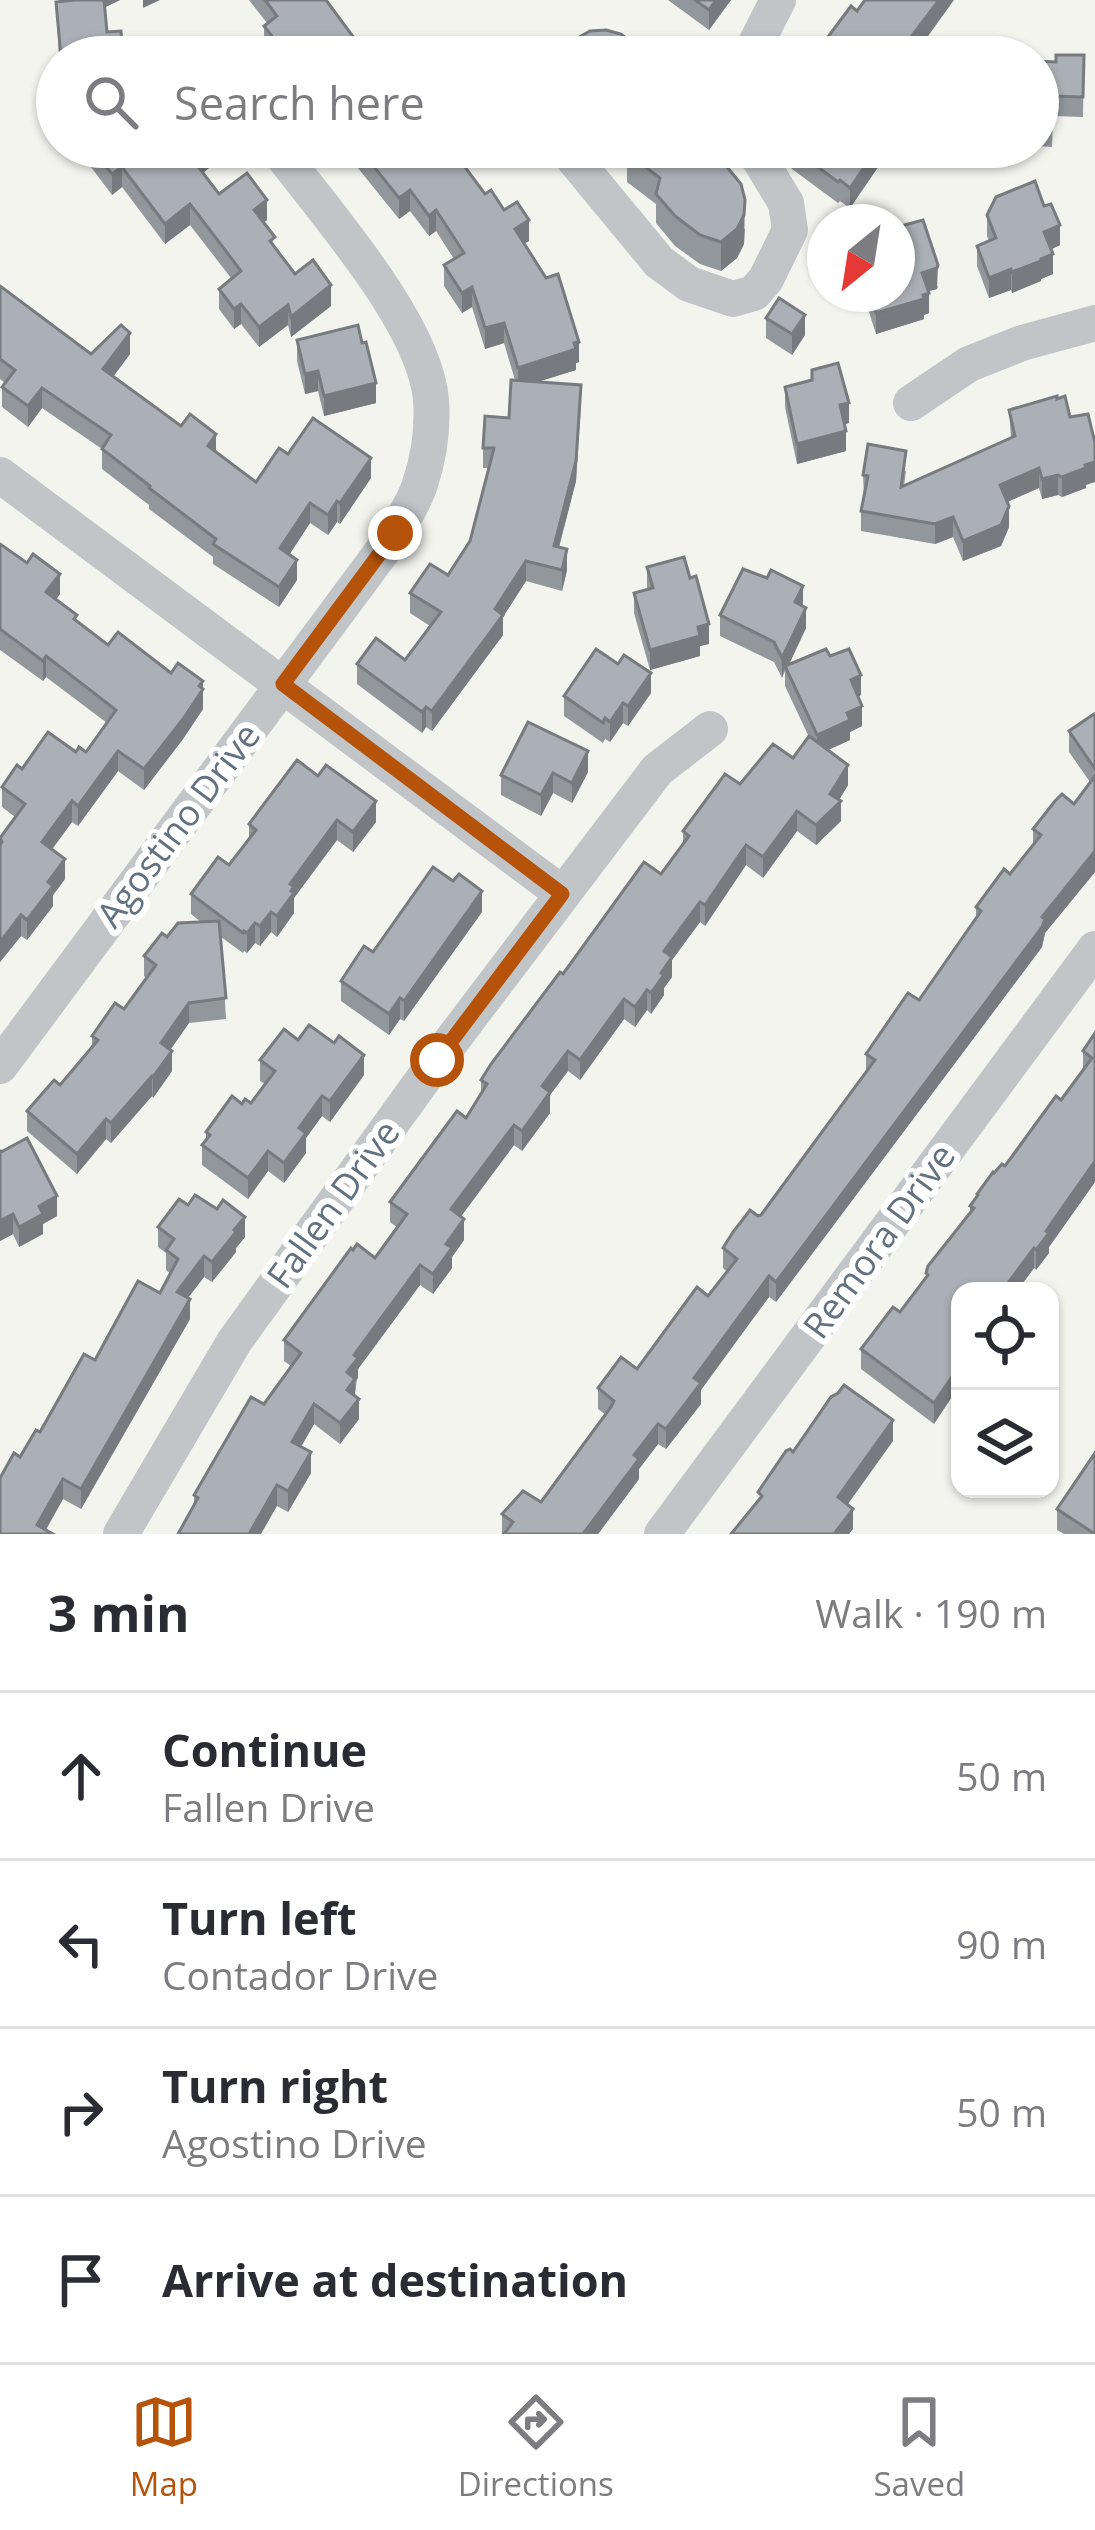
<!DOCTYPE html>
<meta charset="utf-8">
<style>
:root{--surface:#fff;--page:#f2f2f3;--text:#2b2b33;--muted:#7c7c81;--line:#e1e1e2;--accent:#b45309}
body{margin:0;font-family:"Open Sans",sans-serif;background:var(--page);color:var(--text)}
.controls{position:absolute;right:36px;bottom:36px;display:grid;overflow:hidden;border-radius:24px;box-shadow:0 3px 9px #0004}
.controls button{width:108px;height:108px;display:grid;place-items:center;padding:0;border:0;border-bottom:3px solid var(--line);background:var(--surface);color:var(--text);font:60px sans-serif}
.compass{position:absolute;left:807px;top:204px;width:108px;height:108px;border-radius:50%;background:var(--surface);box-shadow:0 3px 9px #0004;rotate:210deg}
.stop{position:absolute;width:36px;height:36px;margin:-27px;border:9px solid #b45309;border-radius:50%;background:#fff}
.stop.end{background:#b45309;border-color:#fff;box-shadow:0 3px 12px #0008}
.list{margin:0;padding:0;list-style:none}
h2{display:flex;justify-content:space-between;align-items:center;height:156px;margin:0;padding:0 48px;font-size:51px}
h2 small{font-size:39px;font-weight:400;color:var(--muted)}
.list li{display:grid;grid-template-columns:78px 1fr auto;gap:36px;align-items:center;box-sizing:border-box;height:168px;padding:0 48px;border-top:3px solid var(--line)}
.list b{display:block;font-size:45px;white-space:nowrap}
.list p{margin:0;font-size:39px;white-space:nowrap;color:var(--muted)}
.list em{font-size:39px;font-style:normal;color:var(--muted)}
.icon{flex:none;width:66px;height:66px;fill:none;stroke:currentColor;stroke-width:2;stroke-linecap:round;stroke-linejoin:round}
.map{position:relative;flex:none;width:1095px;height:1534px;overflow:hidden}
.search{position:absolute;background:var(--surface);box-shadow:0 3px 9px #0004;left:36px;right:36px;top:36px;height:132px;display:flex;align-items:center;gap:30px;box-sizing:border-box;padding:0 42px;border-radius:66px;color:var(--muted);font-size:45px}
.sheet{height:828px;background:var(--surface)}
nav{display:flex;justify-content:space-around;align-items:center;box-sizing:border-box;height:168px;border-top:3px solid var(--line);background:var(--surface);font-size:33px;color:var(--muted)}
nav a{display:grid;justify-items:center;gap:6px}
nav .on{color:var(--accent)}
.map>svg:first-child{display:block}
.lines{fill:none;stroke-linecap:round;stroke-linejoin:round}
.minor{stroke:#c1c5c8;stroke-width:36}
.wall{fill:#92979c}
.shaded-wall{fill:#777b7f}
.building{fill:#aab0b5;stroke:#777b7f;stroke-width:3}
.route{stroke:#b45309;stroke-width:15}
.labels{text-anchor:middle;stroke-width:12;stroke-linejoin:round;paint-order:stroke}
.street-label{font-size:36px;fill:#637280;stroke:#fff}
</style>
<div class="map">
<svg width="1095" height="1534" viewBox="0 0 1095 1534">
<rect width="100%" height="100%" fill="#f4f4ef"/>
<g class="lines">
<!-- minor -->
<g class="minor">
<path d="M189 55 190 57"/>
<path d="M749 57 778 0"/>
<path d="M564 147 659 262 689 284 733 299 754 293 766 279 790 230 786 203 758 157 755 147"/>
<path d="M911 403 969 364 1022 343 1095 323"/>
<path d="M0 475 563 894"/>
<path d="M0 1066 395 534C403 518 415 501 420 484 429 457 433 428 431 400 425 323 323 210 276 147"/>
<path d="M121 1534 234 1342 437 1060 657 770 710 729"/>
<path d="M662 1534 1095 949"/>
</g>
</g>
<!-- wall -->
<g class="wall">
<path d="M74 0H120L104 7 107 32 123 57H59L56 2Z"/>
<path d="M249 0H326L357 42 371 57H273L264 46V26L267 23Z"/>
<path d="M668 0H731L709 30Z"/>
<path d="M1084 55 1083 117 1053 116 1052 147 1038 146V61L1056 62Z"/>
<path d="M76 147H210V167L203 173 219 194 267 220 264 222 275 247 295 274 331 306 291 337 288 325 259 347 241 324 234 329 219 309V289L231 278 190 225 165 244 122 187 112 195Z"/>
<path d="M341 147H450L485 194 504 210 529 241 525 243 579 362 576 363V370L537 382 581 405 576 481 559 547 567 570 562 591 526 581 503 617V635L432 731 426 727 422 733 357 684V664L405 660 430 626 410 613V593L448 575 470 541 489 468H483V448L509 418 515 380 504 343 485 349 472 307 462 313 444 286V265L454 259 436 231 429 236 410 211 399 219Z"/>
<path d="M593 147H676V155L671 161 745 229 744 244 737 258 721 271 700 264 675 246 656 223V204L627 182V153L632 147 598 152Z"/>
<path d="M780 147H887V154L850 208 840 201 838 203 792 169Z"/>
<path d="M987 215 1060 245 1051 249 1053 274 1041 279V281L1012 293 1011 290 989 298 977 266V246L989 241 987 236Z"/>
<path d="M0 286 91 354H130L113 377 256 482 288 454 371 478 340 524 337 522 328 535 310 523 289 555 297 580 279 607 213 564V557L149 509V505L102 469V449L42 408 28 427 2 407V387L5 383 0 379Z"/>
<path d="M938 286 937 289 929 291V313L924 315V319L876 334 867 306V294H897Z"/>
<path d="M766 318 805 335 792 355 766 338Z"/>
<path d="M297 340 376 403 324 416 318 391 305 394 297 361Z"/>
<path d="M785 387 849 423 845 424 846 451 797 464 785 407Z"/>
<path d="M1009 410 1086 485V488L1062 497 1058 495 1042 499 1039 488 1007 502 1009 527 1001 546 963 561 953 537 935 544 861 531V511L864 496 863 475 906 471 904 486 1011 438Z"/>
<path d="M0 544 60 594 56 599 77 621 108 645 171 673 203 681V709L183 739 144 790 118 771 78 826 72 822 52 849 65 879 53 895V906L27 940 21 936 0 962V838L15 817 2 807V787L22 769 76 752H86L107 723 46 677 43 681 0 650Z"/>
<path d="M647 567 709 644 700 646V656L650 670 634 613V593L647 589Z"/>
<path d="M803 606 806 628 788 665 830 656 861 695 858 697 862 726 850 732V740L828 750 848 785 839 800 841 821 816 845 797 831 763 878 746 865 705 926 700 922 672 960V977L664 988V995L651 1014 647 1010 635 1027 624 1019 580 1080 568 1071 550 1095V1113L522 1151 514 1145 460 1217 464 1240 452 1257V1268L433 1294 420 1285 358 1369 355 1396 359 1419 340 1444 314 1424 301 1447 311 1473 288 1512 277 1506H194V1495L291 1366 284 1361V1340L375 1258 398 1228 390 1222V1202L466 1118 481 1093V1080L563 974 661 874 683 844V831L740 784 793 758 809 737 785 686V671L782 678 774 662 720 636V615Z"/>
<path d="M651 693 628 726 623 723 610 742 605 739 603 743 564 716V696Z"/>
<path d="M1095 715V872L1045 933 1042 947 776 1302 769 1297 744 1330 701 1390V1404L666 1449 658 1444 639 1469V1479L598 1534H502V1514L541 1502 606 1415 598 1409V1388L637 1369 708 1296 727 1272 723 1268V1248L761 1215 866 1072V1054L919 1000 976 919V907L1010 874 1033 845V829L1074 804 1090 782 1069 752V731Z"/>
<path d="M297 760 376 822 353 852 337 840 294 898V913L277 937 271 932 260 946 255 943 247 953 244 951 243 953 221 937 226 1019 189 1023 170 1050 172 1071 153 1098 152 1096 111 1143 106 1139 77 1174 27 1131V1111L60 1085 92 1047V1036L124 1009 146 978 144 976V956L167 937 201 922 191 914V894L229 865 249 839V824Z"/>
<path d="M588 772 572 803 553 793 541 816 501 795V775Z"/>
<path d="M482 912 404 1021 400 1019 389 1035 341 1001V981L373 952Z"/>
<path d="M1095 1033V1182L1049 1247V1253L1036 1270 1034 1268 1017 1291H960L934 1424 861 1369V1349L900 1312 926 1278V1273L970 1212V1206L977 1197V1194L994 1173 1005 1166 1061 1100 1083 1071V1051Z"/>
<path d="M298 1040 364 1075 330 1122 322 1116 306 1138V1153L284 1183 268 1171 248 1199 202 1165V1145L206 1141V1132L242 1104 251 1103 265 1084 260 1081V1060Z"/>
<path d="M0 1150 57 1216 43 1224V1234L19 1247 13 1234 0 1241Z"/>
<path d="M188 1205 245 1237 236 1248V1252L212 1282 204 1277 188 1298 190 1319 81 1509 63 1499 46 1530 0 1534 20 1457 95 1360 160 1293 171 1274 166 1270V1253L158 1247V1227Z"/>
<path d="M1057 1509 1095 1534H1064L1057 1530Z"/>
</g>
<!-- shaded-wall -->
<g class="shaded-wall">
<path d="M104 0H120L104 8Z"/>
<path d="M143 0H160L143 8Z"/>
<path d="M716 0H731L709 30V10Z"/>
<path d="M939 0H954L913 57H905V45Z"/>
<path d="M210 147V167L193 181V160Z"/>
<path d="M660 147H676V155L659 177 647 165Z"/>
<path d="M878 147H887V154L850 208V188Z"/>
<path d="M122 167V187L112 195V174Z"/>
<path d="M410 190V211L399 219V198Z"/>
<path d="M267 200V220L254 230V210Z"/>
<path d="M745 200 744 244 737 258 721 271V242Z"/>
<path d="M190 204V225L165 244V224Z"/>
<path d="M436 210V231L429 236V216Z"/>
<path d="M529 220V241L515 249V229Z"/>
<path d="M1060 225V245L1044 253V232Z"/>
<path d="M1053 254V274L1041 279V281L1012 293V272Z"/>
<path d="M938 265 937 289 922 293V273Z"/>
<path d="M1011 269V290L989 298V278Z"/>
<path d="M331 285V306L291 337V317Z"/>
<path d="M472 287V307L462 313V293Z"/>
<path d="M929 293V313L924 315V319L876 334V313Z"/>
<path d="M241 304V324L234 329V309Z"/>
<path d="M288 305V325L259 347V327Z"/>
<path d="M805 315V335L792 355V334Z"/>
<path d="M504 323V343L485 349V328Z"/>
<path d="M130 333V354L103 390V369Z"/>
<path d="M579 342V362L576 363V370L518 388V368Z"/>
<path d="M318 371V391L305 394V374Z"/>
<path d="M376 383V403L324 416V396Z"/>
<path d="M581 385 576 481 554 566V546Z"/>
<path d="M42 388V408L28 427V406Z"/>
<path d="M849 403V423L840 426V405Z"/>
<path d="M846 431V451L797 464V444Z"/>
<path d="M216 434V455L208 446Z"/>
<path d="M371 458V478L340 524V503Z"/>
<path d="M1095 462V482L1086 485V488L1062 497V477L1085 465Z"/>
<path d="M1039 468V488L1000 505V485Z"/>
<path d="M1058 475V495L1042 499V479Z"/>
<path d="M337 501V522L328 535V515Z"/>
<path d="M310 503V523L280 569V548Z"/>
<path d="M1009 506V527L1001 546 963 561V541Z"/>
<path d="M953 517V537L935 544V524Z"/>
<path d="M567 549V570L562 591V570Z"/>
<path d="M297 560V580L279 607V587Z"/>
<path d="M526 561V581L503 617V635L432 731V711Z"/>
<path d="M60 574V594L46 613V592Z"/>
<path d="M803 586V606L795 602Z"/>
<path d="M806 608V628L787 669 785 666 782 678V658Z"/>
<path d="M709 624V644L700 646V656L650 670V650L698 627Z"/>
<path d="M46 656V677L43 681V661Z"/>
<path d="M651 673V693L628 726V706Z"/>
<path d="M861 675V695L851 700V680Z"/>
<path d="M203 681V709L183 739 144 790V769Z"/>
<path d="M623 703V723L610 742V722Z"/>
<path d="M862 706V726L850 732V740L817 755V735L847 713Z"/>
<path d="M426 707V727L422 733V712Z"/>
<path d="M118 751V771L78 826V806Z"/>
<path d="M588 751V772L572 803V783Z"/>
<path d="M848 765V785L834 808 841 801V821L816 845V825L830 794Z"/>
<path d="M553 773V793L541 816V795Z"/>
<path d="M72 801V822L42 863V842Z"/>
<path d="M376 801V822L353 852V832Z"/>
<path d="M797 811V831L763 878V857Z"/>
<path d="M337 820V840L294 898V913L277 937V916L290 884Z"/>
<path d="M1095 836V872L1045 933 1042 947 776 1302V1282L1042 917Z"/>
<path d="M746 845V865L705 926V905Z"/>
<path d="M65 859V879L53 895V906L27 940V920L48 882Z"/>
<path d="M482 891V912L404 1021V1001Z"/>
<path d="M700 902V922L672 960V977L664 988V995L651 1014V993L664 951Z"/>
<path d="M271 912V932L260 946V926Z"/>
<path d="M21 915V936L0 962V942Z"/>
<path d="M255 923V943L247 953V933Z"/>
<path d="M647 990V1010L635 1027V1007Z"/>
<path d="M400 998V1019L389 1035V1014Z"/>
<path d="M624 999V1019L580 1080V1060Z"/>
<path d="M189 1003V1023L161 1063V1043Z"/>
<path d="M172 1051V1071L153 1098V1077Z"/>
<path d="M568 1051V1071L550 1095V1113L522 1151V1131L542 1086Z"/>
<path d="M364 1055V1075L330 1122V1101Z"/>
<path d="M152 1076V1096L111 1143V1123Z"/>
<path d="M322 1096V1116L306 1138V1153L284 1183V1163L299 1128Z"/>
<path d="M106 1119V1139L77 1174V1154Z"/>
<path d="M514 1125V1145L451 1230V1209Z"/>
<path d="M268 1151V1171L248 1199V1178Z"/>
<path d="M1095 1161V1182L1049 1247V1253L1036 1270V1250L1046 1231Z"/>
<path d="M57 1196V1216L43 1224V1234L19 1247V1227L39 1206Z"/>
<path d="M13 1214V1234L0 1241V1221Z"/>
<path d="M245 1217V1237L236 1248V1252L212 1282V1262Z"/>
<path d="M464 1219V1240L452 1257V1268L433 1294V1274L446 1244Z"/>
<path d="M1034 1248V1268L1017 1291H1002Z"/>
<path d="M204 1256V1277L177 1312V1292Z"/>
<path d="M420 1265V1285L358 1369V1378L355 1382V1399L347 1410V1372L354 1355Z"/>
<path d="M769 1276V1297L701 1390V1404L666 1449V1429L694 1378Z"/>
<path d="M190 1299V1319L81 1509V1489Z"/>
<path d="M960 1365V1385L934 1424V1403Z"/>
<path d="M359 1399V1419L340 1444V1423Z"/>
<path d="M314 1404V1424L292 1462V1442Z"/>
<path d="M893 1420V1441L838 1518V1497Z"/>
<path d="M658 1424V1444L639 1469V1479L598 1534H583L634 1455Z"/>
<path d="M311 1452V1473L288 1512V1491Z"/>
<path d="M63 1479V1499L43 1534 37 1525Z"/>
<path d="M277 1485V1506L261 1534H249Z"/>
<path d="M853 1509V1529L849 1534H834Z"/>
</g>
<!-- building -->
<g class="building">
<path d="M74 0H104L107 32 121 31 123 57H61L56 2Z"/>
<path d="M265 0H326L357 42 360 40 371 57H291L287 50 284 52 264 26 277 16Z"/>
<path d="M695 0H716L709 10Z"/>
<path d="M865 0H939L905 45V48L913 55 911 57H813L851 6 857 11Z"/>
<path d="M606 30 621 34 640 49 643 57H559L569 43 590 31Z"/>
<path d="M1056 55H1084L1083 97 1053 96 1052 126H1038V61L1056 62Z"/>
<path d="M91 147H210L193 160 219 194 247 173 267 200 254 210 275 237 270 241 295 274 313 260 331 285 291 317 288 305 259 327 241 304 234 309 219 289 241 271 190 204 165 224 122 167 112 174Z"/>
<path d="M358 147H450L485 194 491 190 504 210 517 202 529 220 515 229 546 278 558 274 579 342 574 343 576 349 518 368 504 323 485 328 472 287 462 293 444 265 464 253 436 210 429 216 410 190 399 198Z"/>
<path d="M632 147H660L647 165 698 158 713 159 727 167 741 184 745 200 744 215 737 229 721 242 700 235 675 216 656 194 660 178 627 153Z"/>
<path d="M791 147H878L850 188 840 180 838 182Z"/>
<path d="M1035 181 1044 206 1051 204 1060 225 1044 232 1053 254 1041 259V261L1012 272 1011 269 989 278 977 246 996 238 987 215 996 197Z"/>
<path d="M923 220 938 265 937 268 922 273 929 293 923 295 924 299 876 313 870 294H897V227Z"/>
<path d="M0 286 91 354 121 325 130 333 103 369 181 426 190 414 216 434 208 446 256 482 279 448 288 454 313 418 371 458 340 503 337 501 328 515 310 503 280 548 297 560 279 587 213 544 216 539 149 488 150 486 102 449 111 435 42 388 28 406 2 387 15 370 0 359Z"/>
<path d="M779 298 805 315 792 334 766 318Z"/>
<path d="M358 325 362 343 366 342 376 383 324 396 318 371 305 374 297 340Z"/>
<path d="M838 363 849 403 840 405 846 431 797 444 785 387 812 380V370Z"/>
<path d="M511 380 581 385 576 461 554 546 567 549 562 570 526 561 495 609 503 615 432 711 426 707 422 712 357 664 376 638 405 660 441 612 410 593 430 564 448 575 470 541 494 448H483L485 416 509 418Z"/>
<path d="M1057 396V399L1065 396 1070 417 1088 414 1095 443V462L1085 465 1086 468 1062 477 1058 475 1042 479 1039 468 1000 485 1009 506 1001 525 963 541 953 517 935 524 861 511 868 476 863 475 868 444 906 451 901 487 1015 436 1009 410Z"/>
<path d="M0 544 27 563 33 554 60 574 46 592 77 615 74 619 108 645 118 632 171 673 178 663 203 681 199 686 203 689 183 719 144 769 118 751 78 806 72 801 42 842 65 859 48 882 53 886 27 920 21 915 0 942V845L2 842 0 838 25 804 2 787 17 765 22 769 48 732 76 752 79 747 86 752 116 710 46 656 43 661 0 629Z"/>
<path d="M684 557 690 578 696 576 709 624 698 627 700 636 650 650 634 593 653 588 647 567Z"/>
<path d="M743 569 767 578 771 570 803 586 795 602 806 608 782 658 774 642 720 615Z"/>
<path d="M596 649 618 664 624 655 651 673 628 706 623 703 610 722 605 718 603 723 564 696Z"/>
<path d="M826 649 830 656 849 649 861 675 851 680 862 706 847 713 850 720 817 735 785 666Z"/>
<path d="M1094 714 1095 715V769L1069 731Z"/>
<path d="M528 722 588 751 572 783 553 773 541 795 501 775Z"/>
<path d="M809 736 848 765 830 794 841 801 816 825 797 811 763 857 746 845 705 905 700 902 664 951 672 957 661 973 664 975 651 993 647 990 635 1007 624 999 580 1060 568 1051 542 1086 550 1092 522 1131 514 1125 451 1209 464 1219 446 1244 452 1248 433 1274 420 1265 354 1355 358 1358 347 1372 355 1379 347 1390 359 1399 340 1423 314 1404 292 1442 311 1452 288 1491 277 1485 249 1534H178L198 1498 194 1495 251 1397 264 1404 301 1353 284 1340 351 1248 353 1250 357 1244 375 1258 407 1214 390 1202 457 1111 466 1118 487 1084 481 1080 491 1064 560 972 563 974 644 862 661 874 689 836 683 831 725 774 740 784 773 744 793 758Z"/>
<path d="M297 760 318 776 326 765 376 801 353 832 337 820 290 884 294 887 291 891 294 893 277 916 271 912 260 926 255 923 247 933 244 931 243 933 191 894 218 857 229 865 256 830 249 824Z"/>
<path d="M1095 776V851L1042 917 1045 919 1042 927 776 1282 769 1276 694 1378 701 1383 666 1429 658 1424 634 1455 639 1459 583 1534H504L513 1522 502 1514 523 1491 541 1502 611 1407 614 1401 598 1388 621 1357 637 1369 697 1287 708 1296 737 1259 723 1248 733 1232 750 1210 758 1216 761 1215 875 1060 866 1054 908 993 919 1000 981 911 976 907 1004 869 1010 874 1041 835 1033 829 1055 801 1062 794 1074 804Z"/>
<path d="M433 867 453 881 459 874 482 891 404 1001 400 998 389 1014 341 981 364 946 373 952Z"/>
<path d="M219 921 226 998 189 1003 161 1043 172 1051 153 1077 152 1076 111 1123 106 1119 77 1154 27 1111 54 1080 60 1085 98 1040 92 1036 115 1003 124 1009 156 965 144 956 162 933 167 937 178 923Z"/>
<path d="M309 1025 334 1043 339 1036 364 1055 330 1101 322 1096 299 1128 306 1133 284 1163 268 1151 248 1178 202 1145 210 1135 206 1132 232 1096 242 1104 245 1099 251 1103 275 1071 260 1060 284 1029 298 1040Z"/>
<path d="M1095 1033V1161L1046 1231 1049 1233 1036 1250 1034 1248 1002 1291H960V1365L934 1403 861 1349 893 1307 900 1312 928 1275 926 1273 928 1266 974 1208 970 1206 978 1195 977 1194 993 1172 994 1173 1002 1164 1005 1166 1056 1096 1061 1100 1092 1058 1083 1051Z"/>
<path d="M27 1138 57 1196 39 1206 43 1214 19 1227 13 1214 0 1221V1150L1 1152Z"/>
<path d="M195 1195 217 1209 223 1200 245 1217 234 1230 236 1232 212 1262 204 1256 177 1292 190 1299 81 1489 63 1479 37 1525 53 1534H0V1478L14 1453 20 1457 36 1430 40 1432 84 1354 95 1360 138 1281 160 1293 178 1259 166 1250 174 1239 158 1227 179 1199 188 1205Z"/>
<path d="M844 1385 893 1420 838 1497 853 1509 834 1534H731L762 1496 758 1492 786 1451 790 1449 793 1452 831 1397 838 1393Z"/>
<path d="M1095 1453V1534L1057 1509Z"/>
</g>
<g class="lines">
<!-- route -->
<path class="route" d="M395 533 283 684 562 894 437 1060"/>
</g>
<g class="labels">
<!-- street labels -->
<g class="street-label">
<text transform="translate(178 825) rotate(-53)" y="13">Agostino Drive</text>
<text transform="translate(333 1204) rotate(-54)" y="13">Fallen Drive</text>
<text transform="translate(879 1241) rotate(-54)" y="13">Remora Drive</text>
</g>
</g>
</svg>
<div class="controls">
<button><svg class="icon" aria-label="locate" viewBox="0 0 24 24"><circle cx="12" cy="12" r="6"/><path d="M12 2v4M12 18v4M2 12h4M18 12h4"/></svg></button>
<button><svg class="icon" aria-label="layers" viewBox="0 0 24 24"><path d="M12 4l9 5-9 5-9-5zM3 14l9 5 9-5"/></svg></button>
</div>
<svg class="compass" viewBox="-18 -18 36 36"><path d="M0-13l5 13h-10z" fill="#e53935"/><path d="M0 13l5-13h-10z" fill="#7c7c81"/></svg>
<div class="stop" style="left:437px;top:1060px"></div>
<div class="stop end" style="left:395px;top:533px"></div>
<div class="search"><svg class="icon" aria-label="search" viewBox="0 0 24 24"><circle cx="10" cy="10" r="6"/><path d="M15 15l6 6"/></svg>Search here</div>
</div>
<section class="sheet">
<h2>3 min<small>Walk · 190 m</small></h2>
<ul class="list">
<li><svg class="icon" aria-label="ahead" viewBox="0 0 24 24"><path d="M12 20V5M6 11l6-6 6 6"/></svg><div><b>Continue</b><p>Fallen Drive</p></div><em>50 m</em></li>
<li><svg class="icon" aria-label="left" viewBox="0 0 24 24"><path d="M17 20v-9H6M10 6l-5 5 5 5"/></svg><div><b>Turn left</b><p>Contador Drive</p></div><em>90 m</em></li>
<li><svg class="icon" aria-label="right" viewBox="0 0 24 24"><path d="M7 20v-9h11M14 6l5 5-5 5"/></svg><div><b>Turn right</b><p>Agostino Drive</p></div><em>50 m</em></li>
<li><svg class="icon" aria-label="arrive" viewBox="0 0 24 24"><path d="M6 21V4h12l-3 4 3 4H6"/></svg><div><b>Arrive at destination</b></div></li>
</ul>
</section>
<nav>
<a class="on"><svg class="icon" aria-label="map" viewBox="0 0 24 24"><path d="M3 6l6-2 6 2 6-2v14l-6 2-6-2-6 2zM9 4v14M15 6v14"/></svg>Map</a>
<a><svg class="icon" aria-label="directions" viewBox="0 0 24 24"><path d="M12 3l9 9-9 9-9-9zM9 14v-3h6M13 9l2 2-2 2"/></svg>Directions</a>
<a><svg class="icon" aria-label="saved" viewBox="0 0 24 24"><path d="M7 4h10v16l-5-4-5 4z"/></svg>Saved</a>
</nav>
